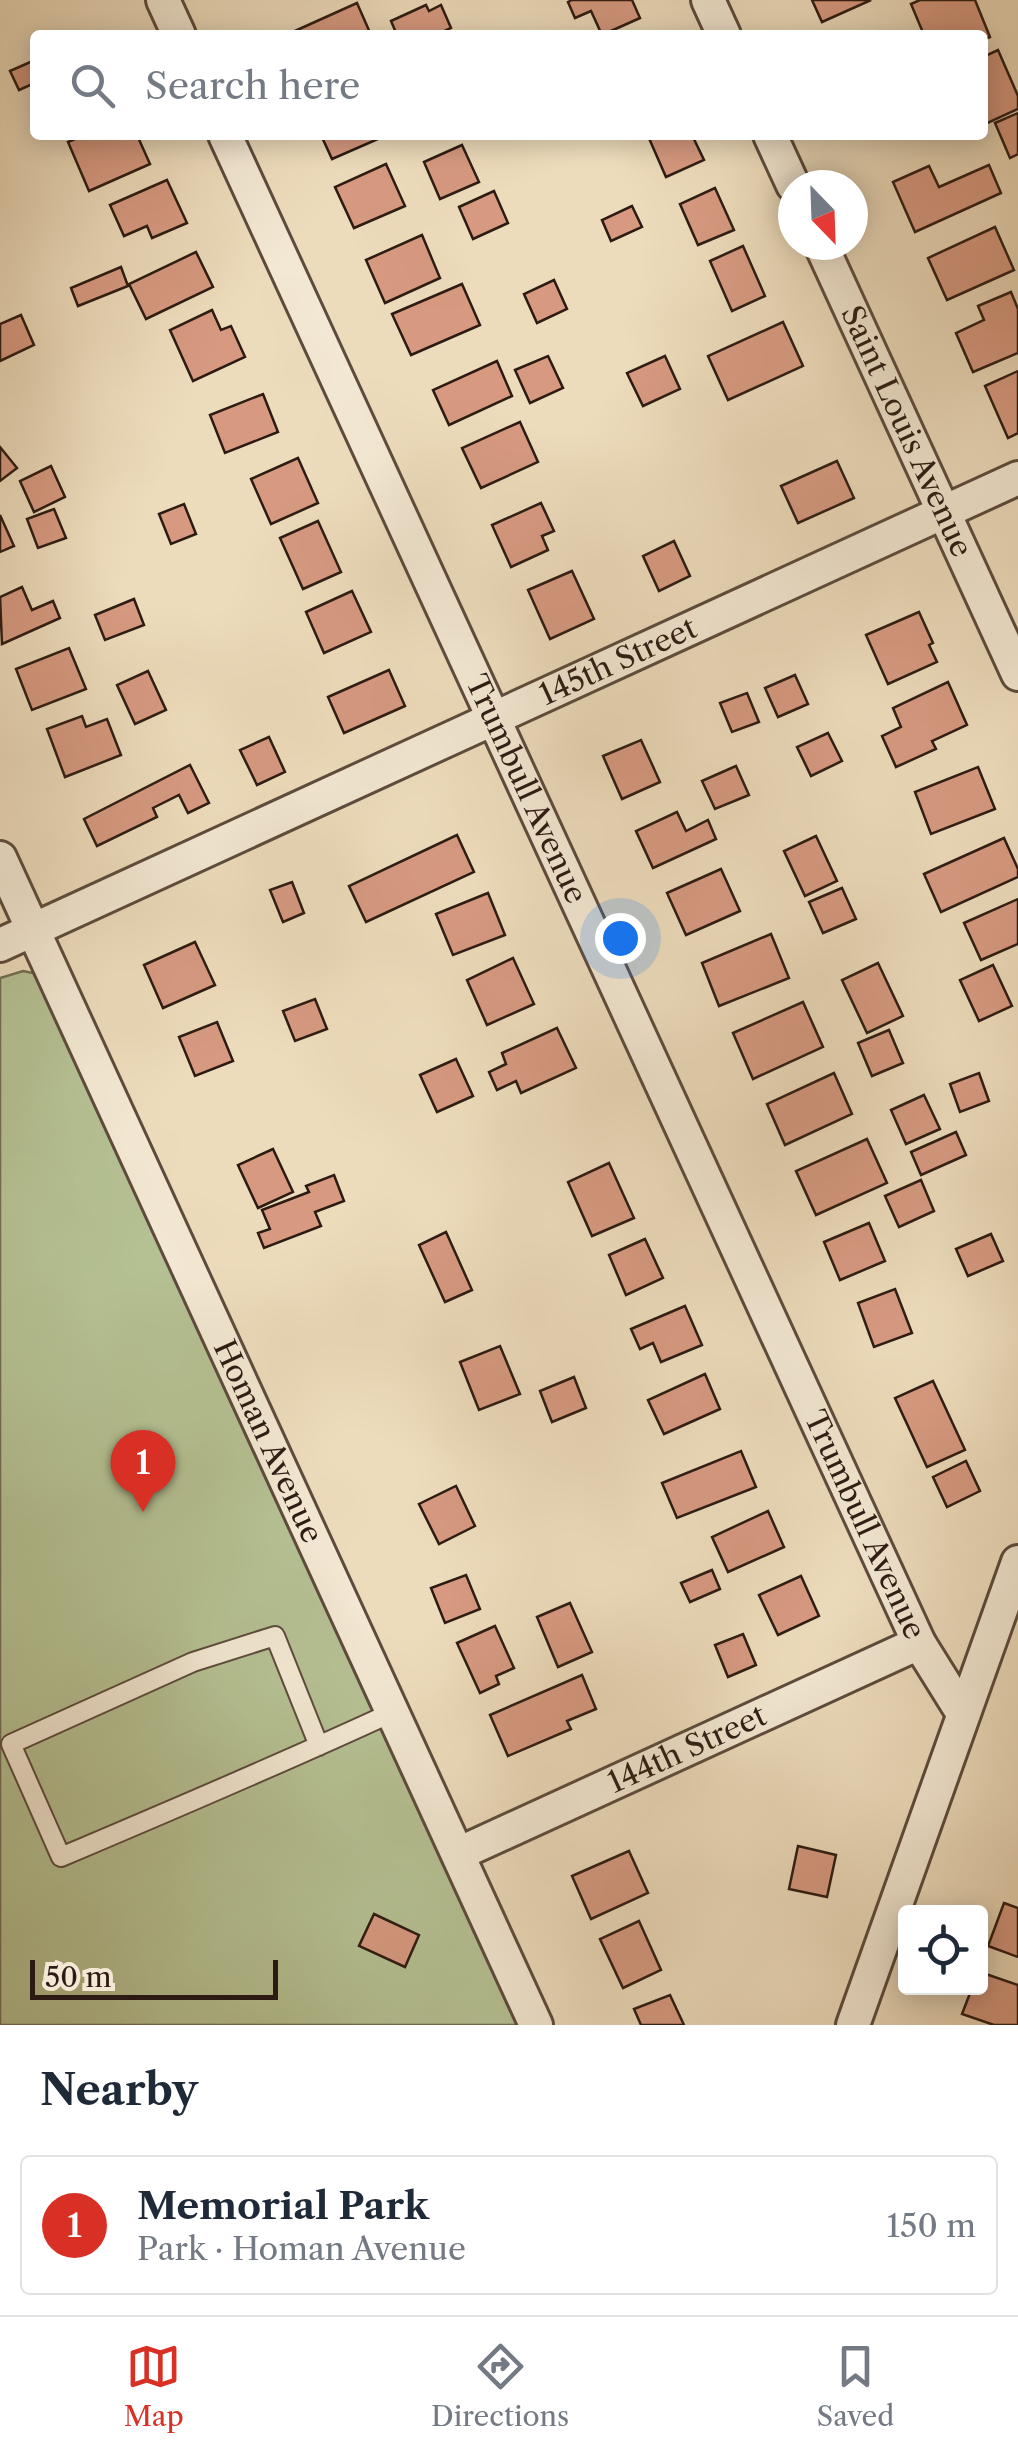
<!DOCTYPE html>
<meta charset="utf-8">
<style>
:root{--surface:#fff;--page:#f6f6f7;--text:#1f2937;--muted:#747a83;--line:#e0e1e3;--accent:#d93025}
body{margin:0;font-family:"Libre Caslon Text",serif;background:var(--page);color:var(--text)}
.controls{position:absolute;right:30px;bottom:30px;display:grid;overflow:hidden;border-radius:10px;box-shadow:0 5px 25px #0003}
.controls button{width:90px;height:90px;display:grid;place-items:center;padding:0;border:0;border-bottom:2px solid var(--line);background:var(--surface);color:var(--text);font:50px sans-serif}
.compass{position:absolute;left:778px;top:170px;width:90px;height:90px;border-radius:50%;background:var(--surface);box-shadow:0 5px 25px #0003;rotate:157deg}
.scale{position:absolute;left:30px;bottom:25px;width:248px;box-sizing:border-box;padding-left:10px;border:5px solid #2d1b13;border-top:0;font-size:28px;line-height:35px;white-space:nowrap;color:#2d1b13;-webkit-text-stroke:8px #f3e8d3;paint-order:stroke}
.you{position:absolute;left:620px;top:938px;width:35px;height:35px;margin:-25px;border:8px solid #fff;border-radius:50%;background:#1a73e8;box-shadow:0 0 0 15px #1a73e833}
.badge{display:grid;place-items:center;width:65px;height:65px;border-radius:50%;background:var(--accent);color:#fff;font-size:32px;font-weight:700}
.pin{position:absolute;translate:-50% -82px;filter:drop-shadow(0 2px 5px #0008)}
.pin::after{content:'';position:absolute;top:52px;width:35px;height:30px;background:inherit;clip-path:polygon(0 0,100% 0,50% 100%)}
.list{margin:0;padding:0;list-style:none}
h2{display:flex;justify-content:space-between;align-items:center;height:130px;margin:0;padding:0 40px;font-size:42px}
h2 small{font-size:32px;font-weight:400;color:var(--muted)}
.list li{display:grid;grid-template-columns:65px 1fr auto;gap:30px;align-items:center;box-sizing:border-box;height:140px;margin:0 20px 20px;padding:0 20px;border:2px solid var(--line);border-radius:10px}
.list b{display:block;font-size:38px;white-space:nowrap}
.list p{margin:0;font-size:32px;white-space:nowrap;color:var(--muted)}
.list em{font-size:32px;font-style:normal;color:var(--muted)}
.icon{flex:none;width:55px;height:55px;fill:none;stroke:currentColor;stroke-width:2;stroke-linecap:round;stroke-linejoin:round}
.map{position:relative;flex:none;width:1018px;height:2025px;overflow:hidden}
.search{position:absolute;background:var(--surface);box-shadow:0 5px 25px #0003;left:30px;right:30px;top:30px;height:110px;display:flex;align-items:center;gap:25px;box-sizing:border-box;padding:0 35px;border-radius:10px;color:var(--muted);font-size:38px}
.sheet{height:290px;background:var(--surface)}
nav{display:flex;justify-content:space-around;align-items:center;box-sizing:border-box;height:140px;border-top:2px solid var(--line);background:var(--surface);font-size:28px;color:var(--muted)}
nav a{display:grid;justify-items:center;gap:5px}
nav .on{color:var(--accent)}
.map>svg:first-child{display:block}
.green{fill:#b5c193;stroke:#716e53;stroke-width:2.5}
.building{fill:#d79a81;stroke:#2d1b13;stroke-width:2.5}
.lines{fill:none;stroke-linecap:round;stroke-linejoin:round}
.service-casing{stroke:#5d4b3d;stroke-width:22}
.minor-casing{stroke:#5d4b3d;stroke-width:38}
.service{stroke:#f3e8d3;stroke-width:18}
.minor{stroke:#f3e8d3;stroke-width:32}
.labels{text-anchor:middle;stroke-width:9;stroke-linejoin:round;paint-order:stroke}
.street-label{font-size:30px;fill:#2d1b13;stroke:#f3e8d3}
</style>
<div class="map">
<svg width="1018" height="2025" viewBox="0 0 1018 2025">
<rect width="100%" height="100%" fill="#eddcbc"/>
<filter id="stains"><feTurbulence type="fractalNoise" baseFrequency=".002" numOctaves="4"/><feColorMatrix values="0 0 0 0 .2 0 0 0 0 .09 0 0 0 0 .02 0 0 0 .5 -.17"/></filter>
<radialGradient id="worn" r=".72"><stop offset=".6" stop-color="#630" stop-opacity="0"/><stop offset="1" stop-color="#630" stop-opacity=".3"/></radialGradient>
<!-- green -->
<path class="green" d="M23 971 38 974 522 2025H0V978Z"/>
<!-- building -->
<g class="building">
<path d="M572 0H632L640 18 602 35 591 11 575 18 568 2Z"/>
<path d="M812 0H871L822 22Z"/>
<path d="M920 0H975L990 37 983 40V35H924L911 4Z"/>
<path d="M357 3 371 35H286Z"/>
<path d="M426 5 429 11 441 5 451 28 436 35H397L391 21Z"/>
<path d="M998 50 1018 96V109L983 125V57Z"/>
<path d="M35 60V83L19 90 10 71Z"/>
<path d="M1018 113V154L1010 158 995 123Z"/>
<path d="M84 135H137L150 164 89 191 68 142Z"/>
<path d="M321 135H377L378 139 332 159Z"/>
<path d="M692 135 704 160 666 177 648 136Z"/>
<path d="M462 145 479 182 440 199 424 162Z"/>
<path d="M386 164 405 206 354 228 335 187Z"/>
<path d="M989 165 1001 193 915 232 893 182 929 166 939 187Z"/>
<path d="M167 180 187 223 152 238 147 226 124 236 110 205Z"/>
<path d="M715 188 734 230 698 245 680 204Z"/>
<path d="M494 191 508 223 473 239 459 207Z"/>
<path d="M632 206 642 227 611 241 602 220Z"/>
<path d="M995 227 1014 270 947 300 928 258Z"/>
<path d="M422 235 440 278 385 303 366 260Z"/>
<path d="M743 246 765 296 732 311 710 261Z"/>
<path d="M196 252 213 287 146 319 129 284Z"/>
<path d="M121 267 128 286 78 306 71 288Z"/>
<path d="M554 280 567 309 537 323 524 294Z"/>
<path d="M462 284 480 325 411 355 392 314Z"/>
<path d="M1011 292 1018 309V353L973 372 956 333 984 320 978 306Z"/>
<path d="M212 310 221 330 231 326 245 357 193 381 170 330Z"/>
<path d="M21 315 34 345 0 361V324Z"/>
<path d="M783 322 803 366 728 400 708 356Z"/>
<path d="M548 356 563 388 530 403 515 370Z"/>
<path d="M665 356 680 389 643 406 627 373Z"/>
<path d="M497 361 512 396 449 425 433 390Z"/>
<path d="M1018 371V433L1008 438 985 386Z"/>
<path d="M263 394 278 432 225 453 210 415Z"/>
<path d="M520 422 538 462 481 488 462 448Z"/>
<path d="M0 447 17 468 0 481Z"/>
<path d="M298 458 318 503 271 524 251 479Z"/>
<path d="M837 461 854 498 798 523 781 486Z"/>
<path d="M51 466 65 497 34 512 20 481Z"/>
<path d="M541 503 554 531 542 536 548 550 511 567 492 525Z"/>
<path d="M184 504 196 534 171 544 159 514Z"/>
<path d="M54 509 66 538 38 548 27 519Z"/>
<path d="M0 515 14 546 0 552Z"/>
<path d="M318 521 341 572 303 589 280 538Z"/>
<path d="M674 541 690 576 659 591 643 556Z"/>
<path d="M572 571 594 619 550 639 528 590Z"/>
<path d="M22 587 32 610 53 601 60 618 2 644 0 597Z"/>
<path d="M352 591 371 632 324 653 306 612Z"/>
<path d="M134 599 144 625 105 640 95 615Z"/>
<path d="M919 612 933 643 929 645 937 662 888 684 866 635Z"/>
<path d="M69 648 86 689 32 710 16 669Z"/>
<path d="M389 670 405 706 344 733 328 697Z"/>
<path d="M148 671 166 710 135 724 117 685Z"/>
<path d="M795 675 808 704 778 717 765 688Z"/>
<path d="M948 682 967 725 932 741 936 749 896 767 882 736 901 727 893 708Z"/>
<path d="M747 693 759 722 732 732 720 703Z"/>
<path d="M82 716 86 727 107 719 121 755 65 777 47 729Z"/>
<path d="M828 733 842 761 811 776 797 747Z"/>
<path d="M269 737 285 772 257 785 240 750Z"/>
<path d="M641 740 660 782 622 799 603 756Z"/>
<path d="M190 765 209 803 188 813 179 795 153 808 157 817 97 846 84 819Z"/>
<path d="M736 766 749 795 715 809 702 781Z"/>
<path d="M978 767 995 809 931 834 915 792Z"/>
<path d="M677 812 686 831 708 820 716 839 653 868 636 831Z"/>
<path d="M457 835 474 872 366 922 349 886Z"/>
<path d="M816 836 837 881 805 896 784 851Z"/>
<path d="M1004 838 1018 869V877L941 912 924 874Z"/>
<path d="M721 869 740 911 686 935 667 893Z"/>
<path d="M292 882 304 913 283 922 270 890Z"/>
<path d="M842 888 856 919 823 933 809 902Z"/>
<path d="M488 893 505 935 453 955 436 914Z"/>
<path d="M1018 899V944L981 960 964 923Z"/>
<path d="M771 934 789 978 719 1006 702 963Z"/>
<path d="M195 942 215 985 163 1008 144 965Z"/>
<path d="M513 958 534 1004 487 1025 467 980Z"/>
<path d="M878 963 903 1016 867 1033 842 980Z"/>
<path d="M993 965 1012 1006 979 1021 960 980Z"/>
<path d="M315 999 327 1029 295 1041 283 1011Z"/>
<path d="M803 1002 823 1047 753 1079 733 1033Z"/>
<path d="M217 1022 233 1061 195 1076 179 1037Z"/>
<path d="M557 1028 576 1068 521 1093 516 1081 497 1090 489 1072 506 1064 502 1053Z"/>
<path d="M889 1030 903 1063 872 1076 858 1043Z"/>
<path d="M456 1059 473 1096 437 1112 420 1075Z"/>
<path d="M834 1073 852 1114 785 1145 767 1104Z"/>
<path d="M979 1073 989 1101 960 1112 950 1084Z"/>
<path d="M924 1095 940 1129 906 1144 891 1110Z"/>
<path d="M956 1132 966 1155 921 1175 911 1152Z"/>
<path d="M867 1139 887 1183 816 1215 796 1171Z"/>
<path d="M273 1149 293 1192 258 1208 238 1165Z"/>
<path d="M609 1163 634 1218 592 1236 568 1182Z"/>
<path d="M334 1175 344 1201 315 1212 321 1226 264 1248 258 1233 270 1229 262 1210 309 1192 306 1186Z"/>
<path d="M921 1180 934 1211 899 1227 885 1196Z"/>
<path d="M869 1223 885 1261 840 1280 824 1242Z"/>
<path d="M446 1232 472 1290 445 1302 419 1245Z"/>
<path d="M991 1234 1003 1261 968 1276 956 1249Z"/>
<path d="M645 1239 663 1278 626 1295 609 1255Z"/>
<path d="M895 1289 912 1333 874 1347 858 1303Z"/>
<path d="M685 1306 702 1345 661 1362 653 1343 640 1349 631 1329Z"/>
<path d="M500 1346 520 1394 479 1410 460 1362Z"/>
<path d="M705 1374 720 1409 664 1434 648 1400Z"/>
<path d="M574 1377 586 1408 552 1422 540 1391Z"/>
<path d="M933 1381 965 1450 927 1467 895 1398Z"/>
<path d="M741 1451 756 1487 677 1518 662 1483Z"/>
<path d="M966 1461 980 1491 947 1507 933 1477Z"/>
<path d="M456 1486 475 1526 439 1544 419 1504Z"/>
<path d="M768 1511 784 1547 728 1572 712 1537Z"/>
<path d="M712 1570 720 1589 690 1602 681 1583Z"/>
<path d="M466 1575 480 1609 445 1623 431 1588Z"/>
<path d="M801 1576 819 1616 778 1635 759 1595Z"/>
<path d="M570 1603 592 1652 558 1667 537 1617Z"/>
<path d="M495 1626 514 1668 496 1676 499 1684 480 1693 457 1643Z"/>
<path d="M743 1634 756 1665 728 1677 715 1645Z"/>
<path d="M582 1675 596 1709 567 1721 571 1729 508 1756 490 1715Z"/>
<path d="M798 1846 836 1855 827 1897 789 1889Z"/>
<path d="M629 1851 648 1893 591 1919 572 1876Z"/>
<path d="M1004 1903 1018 1908V1957L988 1946Z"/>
<path d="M374 1914 419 1935 405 1967 359 1946Z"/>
<path d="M639 1921 661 1970 623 1988 600 1939Z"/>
<path d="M980 1972 1018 1985V2025H994L962 2014 972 1988H980Z"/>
<path d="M670 1995 684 2025H641L634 2009Z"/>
</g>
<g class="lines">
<defs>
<path id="service" d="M319 1746 275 1636 193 1662 11 1744 61 1857C172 1810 283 1763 393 1712"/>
<g id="minor">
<path d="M163 0 179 35"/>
<path d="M708 0 724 35"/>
<path id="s1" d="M225 135 919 1643 962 1712"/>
<path d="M770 135 793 185"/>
<path id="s2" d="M821 245 1018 674"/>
<path id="s3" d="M0 858 536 2025"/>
<path id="s4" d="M0 945 1018 478"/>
<path id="s5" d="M458 1854 919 1643"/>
<path d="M853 2025 1018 1562"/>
</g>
</defs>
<!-- service casing -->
<use href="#service" class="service-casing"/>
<!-- minor casing -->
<use href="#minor" class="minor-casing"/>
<!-- service -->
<use href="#service" class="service"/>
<!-- minor -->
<use href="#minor" class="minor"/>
</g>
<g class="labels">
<!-- street labels -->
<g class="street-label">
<text dy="10" stroke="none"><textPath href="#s2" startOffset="205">Saint Louis Avenue</textPath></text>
<text dy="10" stroke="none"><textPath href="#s4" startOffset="680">145th Street</textPath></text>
<text dy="10" stroke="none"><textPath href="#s1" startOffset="720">Trumbull Avenue</textPath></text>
<text dy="10" stroke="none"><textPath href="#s3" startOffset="642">Homan Avenue</textPath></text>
<text dy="10" stroke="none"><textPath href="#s1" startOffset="1530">Trumbull Avenue</textPath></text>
<text dy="10" stroke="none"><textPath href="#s5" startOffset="252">144th Street</textPath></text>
</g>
</g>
<rect width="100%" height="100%" filter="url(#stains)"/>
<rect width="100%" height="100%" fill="url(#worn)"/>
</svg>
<div class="controls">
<button><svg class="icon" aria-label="locate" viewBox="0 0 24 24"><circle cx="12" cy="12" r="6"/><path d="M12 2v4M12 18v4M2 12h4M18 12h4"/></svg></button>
</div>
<svg class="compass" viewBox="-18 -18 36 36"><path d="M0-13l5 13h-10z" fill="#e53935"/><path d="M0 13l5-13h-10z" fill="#747a83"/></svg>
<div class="scale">50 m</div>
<div class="you"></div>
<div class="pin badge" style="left:143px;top:1512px">1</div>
<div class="search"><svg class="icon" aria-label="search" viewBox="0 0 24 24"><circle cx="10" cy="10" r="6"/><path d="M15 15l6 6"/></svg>Search here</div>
</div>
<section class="sheet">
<h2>Nearby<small></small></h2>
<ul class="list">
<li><span class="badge">1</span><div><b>Memorial Park</b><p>Park · Homan Avenue</p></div><em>150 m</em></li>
</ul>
</section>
<nav>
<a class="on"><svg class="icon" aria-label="map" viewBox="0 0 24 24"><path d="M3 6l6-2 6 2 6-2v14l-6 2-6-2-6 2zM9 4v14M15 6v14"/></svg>Map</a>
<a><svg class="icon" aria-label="directions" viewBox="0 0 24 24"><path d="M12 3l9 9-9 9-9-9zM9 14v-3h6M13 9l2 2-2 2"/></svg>Directions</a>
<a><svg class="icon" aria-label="saved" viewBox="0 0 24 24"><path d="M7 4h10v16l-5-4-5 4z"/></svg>Saved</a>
</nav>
